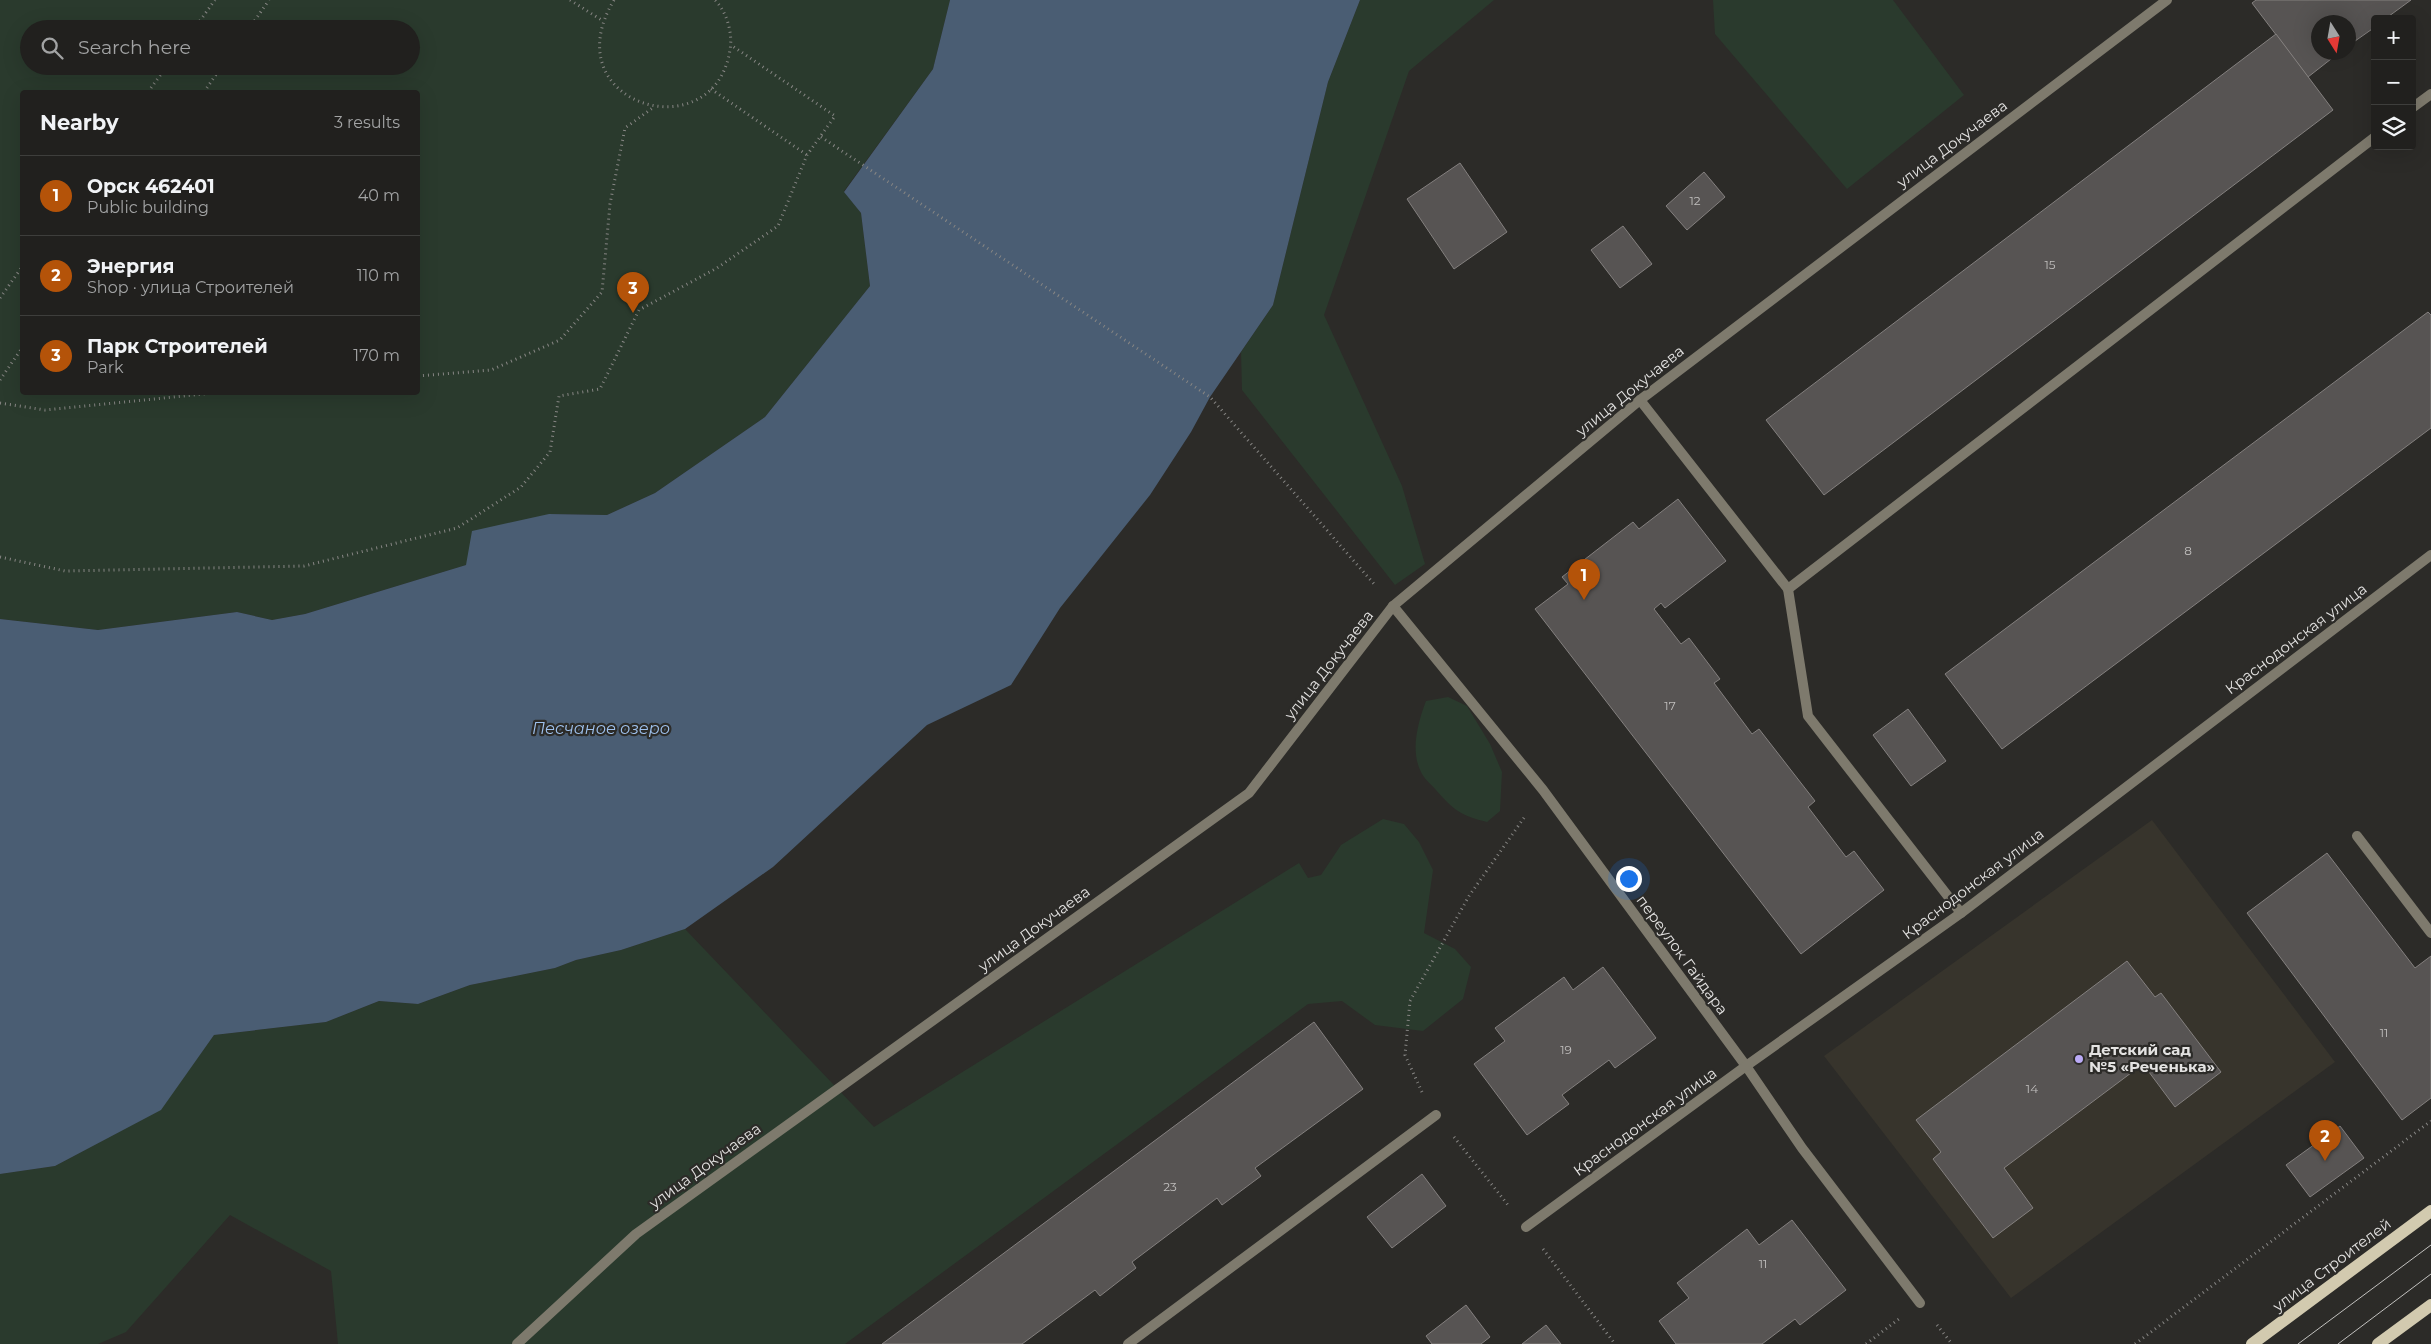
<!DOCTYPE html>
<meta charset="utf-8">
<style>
:root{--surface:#21201e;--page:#2d2d2b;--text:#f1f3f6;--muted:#a2a3a4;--line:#3e3e3c;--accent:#b45309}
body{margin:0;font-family:Montserrat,sans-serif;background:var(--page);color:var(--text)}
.controls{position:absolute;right:15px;top:15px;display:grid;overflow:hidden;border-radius:5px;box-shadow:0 5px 20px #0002}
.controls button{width:45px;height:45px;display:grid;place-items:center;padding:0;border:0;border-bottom:1px solid var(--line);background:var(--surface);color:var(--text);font:25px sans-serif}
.compass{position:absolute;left:2311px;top:15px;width:45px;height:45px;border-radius:50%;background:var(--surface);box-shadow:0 5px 20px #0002;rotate:169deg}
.you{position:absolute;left:1628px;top:878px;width:18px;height:18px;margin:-12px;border:4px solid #fff;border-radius:50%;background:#1a73e8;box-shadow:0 0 0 8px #1a73e833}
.badge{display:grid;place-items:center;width:32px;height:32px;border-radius:50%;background:var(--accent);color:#fff;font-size:16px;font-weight:700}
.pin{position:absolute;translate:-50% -41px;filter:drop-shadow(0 1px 2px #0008)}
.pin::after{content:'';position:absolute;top:26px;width:18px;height:15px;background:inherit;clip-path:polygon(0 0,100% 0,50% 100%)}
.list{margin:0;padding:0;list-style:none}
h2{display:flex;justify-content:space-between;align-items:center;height:65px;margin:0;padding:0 20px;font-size:21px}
h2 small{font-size:16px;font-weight:400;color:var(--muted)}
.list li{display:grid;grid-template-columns:32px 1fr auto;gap:15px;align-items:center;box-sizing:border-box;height:80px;padding:0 20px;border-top:1px solid var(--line)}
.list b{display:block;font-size:19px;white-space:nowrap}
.list p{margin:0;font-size:16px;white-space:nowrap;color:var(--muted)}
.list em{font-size:16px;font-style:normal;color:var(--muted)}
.icon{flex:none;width:28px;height:28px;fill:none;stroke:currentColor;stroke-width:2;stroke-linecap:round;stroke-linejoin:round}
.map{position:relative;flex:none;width:2431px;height:1344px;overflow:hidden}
.search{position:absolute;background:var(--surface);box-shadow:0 5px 20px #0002;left:20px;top:20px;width:400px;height:55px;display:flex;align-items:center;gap:12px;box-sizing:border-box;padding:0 18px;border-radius:28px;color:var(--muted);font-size:19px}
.panel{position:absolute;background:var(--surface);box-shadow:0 5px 20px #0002;left:20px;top:90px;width:400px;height:305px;border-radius:5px}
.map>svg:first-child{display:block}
.built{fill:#37342c}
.green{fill:#2a3a2d;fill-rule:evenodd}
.water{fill:#4a5d73}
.building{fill:#575453;stroke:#84807f}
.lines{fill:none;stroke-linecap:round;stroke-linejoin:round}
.path{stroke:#878684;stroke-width:3;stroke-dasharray:1 4;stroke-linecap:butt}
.service{stroke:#7e7a6d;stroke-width:10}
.minor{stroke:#7e7a6d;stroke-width:10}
.primary{stroke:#d2caaf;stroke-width:12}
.tram{stroke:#c2c1bf;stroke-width:1}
.poi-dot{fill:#baaaf6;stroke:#2c2b28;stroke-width:2}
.labels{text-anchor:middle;stroke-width:4.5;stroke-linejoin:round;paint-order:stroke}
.number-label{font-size:12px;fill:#c1bfbe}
.street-label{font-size:15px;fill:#e4e3e2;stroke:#2c2b28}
.poi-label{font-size:15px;font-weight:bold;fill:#e4e3e2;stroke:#2c2b28;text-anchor:start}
.water-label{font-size:16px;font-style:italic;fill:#9fc2ee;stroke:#2c2b28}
</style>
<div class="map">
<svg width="2431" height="1344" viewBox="0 0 2431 1344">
<rect width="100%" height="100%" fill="#2c2b28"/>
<!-- built -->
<path class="built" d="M2152 820 2335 1062 2011 1298 1824 1056Z"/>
<!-- green -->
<g class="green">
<path d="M0 0H950L933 69 844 191 861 213 870 286 765 417 655 493 607 515 549 514 466 565 305 614 272 620 237 612 98 630 0 619ZM29 29H411V66H29ZM22 92H418V392H22Z"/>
<path d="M1360 0H1494L1409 71 1324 315 1402 486 1425 564 1395 585 1242 390 1241 352 1273 305 1328 82Z"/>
<path d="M1713 0H1893L1964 95 1847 189 1715 34Z"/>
<path d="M1448 697 1467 706 1490 744 1502 772 1500 811 1487 822C1462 816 1453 810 1436 790 1432 785 1424 779 1421 772 1410 751 1418 722 1426 701Z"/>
<path d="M1383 819 1404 824 1419 842 1433 870 1424 933 1455 949 1471 967 1463 999 1423 1031 1375 1025 1342 1001 1308 1004 845 1344H338L331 1271 230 1215 126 1332 98 1344H0V1174L55 1166 160 1110 214 1035 326 1022 379 1001 418 1004 470 985 555 968 576 960 621 950 685 929 874 1127 1299 863 1308 878 1321 875 1341 845Z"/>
</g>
<!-- water -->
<path class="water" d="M950 0H1360L1328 82 1273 305 1210 397 1191 432 1150 495 1060 608 1011 685 927 725 773 867 685 929 621 950 576 960 555 968 470 985 418 1004 379 1001 326 1022 214 1035 161 1110 55 1166 0 1174V619L98 630 237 612 272 620 305 614 466 565 472 531 549 514 607 515 655 493 765 417 870 286 861 213 844 192 933 69Z"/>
<!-- building -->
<g class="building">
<path d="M2256 0H2411L2385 19H2375V27L2348 46V22H2318V52H2340L2308 77 2252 3Z"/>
<path d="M2276 34 2333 110 1824 495 1766 420Z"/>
<path d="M1460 163 1507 232 1454 269 1407 199Z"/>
<path d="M1704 172 1725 197 1687 230 1666 206Z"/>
<path d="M1623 226 1652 264 1620 288 1591 250Z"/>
<path d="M2428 312 2431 315V428L2002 749 1945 674Z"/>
<path d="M1678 499 1726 561 1665 608 1661 603 1654 609 1681 644 1689 638 1720 679 1714 683 1752 734 1759 729 1815 801 1808 807 1846 857 1854 851 1884 890 1801 954 1535 609 1568 584 1562 577 1633 522 1639 529Z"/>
<path d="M1908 709 1946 761 1911 786 1873 735Z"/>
<path d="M2327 853 2415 968 2431 956V1098L2402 1120 2247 913Z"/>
<path d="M2127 961 2155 997 2161 993 2221 1072 2175 1107 2143 1064 2004 1168 2033 1208 1993 1238 1933 1159 1941 1152 1916 1120Z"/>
<path d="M1603 967 1656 1038 1615 1068 1609 1060 1562 1095 1569 1104 1527 1135 1474 1064 1505 1041 1495 1028 1564 977 1573 990Z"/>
<path d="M1314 1022 1363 1089 1255 1168 1261 1176 1222 1205 1217 1198 1132 1262 1136 1268 1100 1296 1095 1290 1022 1344H882Z"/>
<path d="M2340 1126 2364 1158 2310 1197 2286 1165Z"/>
<path d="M1422 1174 1446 1206 1392 1248 1367 1217Z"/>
<path d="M1792 1220 1846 1290 1800 1325 1795 1319 1762 1344H1676L1659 1321 1689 1298 1677 1283 1747 1229 1759 1245Z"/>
<path d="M1466 1305 1490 1337 1481 1344H1432L1426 1336Z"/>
<path d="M1546 1325 1561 1344H1522Z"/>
</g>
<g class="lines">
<!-- path -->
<g class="path">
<path d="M570 0 603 21"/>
<path d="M614 0C551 105 714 152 730 50 733 34 727 12 715 0"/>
<path d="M194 29 215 0"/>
<path d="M249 29 269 0"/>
<path d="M711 89 807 155"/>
<path d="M148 92 167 66"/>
<path d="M204 92 222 66"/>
<path d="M821 137 1210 397 1375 585"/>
<path d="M0 298 22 267"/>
<path d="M418 376 491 370 560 340 602 292 610 204 625 128 654 107"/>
<path d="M0 380 22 348"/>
<path d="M0 403 45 410 223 392"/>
<path d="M0 557 65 571 304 566 457 528 521 487 550 452 559 396 600 389 639 310 717 268 778 226 807 155 835 116 731 45"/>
<path d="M1422 1092 1405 1055 1410 1001 1469 896 1526 815"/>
<path d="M1454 1137 1508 1205"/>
<path d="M1543 1249 1615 1344"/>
<path d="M1937 1325 1952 1344"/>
<path d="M1866 1344 1899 1319"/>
<path d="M2135 1344 2431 1121"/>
</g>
<!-- service -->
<g class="service">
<path d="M2412 108 2431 94"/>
<path d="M1640 400 1788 589"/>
<path d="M1393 606 1543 790 1746 1066 1802 1148 1920 1303"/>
<path d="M2357 836 2431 933"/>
<path d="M1961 913 1808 716 1788 589 2375 137"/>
<path d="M1128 1344 1436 1115"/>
</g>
<!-- minor -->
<g class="minor">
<path d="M1526 1227 1746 1066 1961 913 2431 555"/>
<path d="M517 1344 636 1234 1249 793 1393 606 1640 400 2167 0"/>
</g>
<!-- primary -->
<g class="primary">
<path d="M2252 1344 2431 1211"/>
<path d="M2378 1344 2431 1305"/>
</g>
<!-- tram -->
<g class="tram">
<path d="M2298 1344 2431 1245"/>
<path d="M2338 1344 2431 1274"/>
</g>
</g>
<!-- markers -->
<circle class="poi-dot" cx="2079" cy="1059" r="5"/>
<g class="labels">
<!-- number labels -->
<g class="number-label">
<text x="1695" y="205">12</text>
<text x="2050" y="269">15</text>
<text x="2188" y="555">8</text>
<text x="1670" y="710">17</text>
<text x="2384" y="1037">11</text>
<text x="1566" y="1054">19</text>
<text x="2032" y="1093">14</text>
<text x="1170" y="1191">23</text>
<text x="1763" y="1268">11</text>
</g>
<!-- street labels -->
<g class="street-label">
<text transform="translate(1952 144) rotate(-37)" y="5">улица Докучаева</text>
<text transform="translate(1630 391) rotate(-39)" y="5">улица Докучаева</text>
<text transform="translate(2296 639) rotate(-37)" y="5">Краснодонская улица</text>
<text transform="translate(1329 665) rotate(-52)" y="5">улица Докучаева</text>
<text transform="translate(1973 884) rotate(-37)" y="5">Краснодонская улица</text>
<text transform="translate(1034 929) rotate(-36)" y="5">улица Докучаева</text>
<text transform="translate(1682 955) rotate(54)" y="5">переулок Гайдара</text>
<text transform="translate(1645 1122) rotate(-36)" y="5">Краснодонская улица</text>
<text transform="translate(705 1166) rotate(-36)" y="5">улица Докучаева</text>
<text transform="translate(2332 1265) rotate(-37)" y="5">улица Строителей</text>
</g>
<!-- poi labels -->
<g class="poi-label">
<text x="2089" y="1055">Детский сад<tspan x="2089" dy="17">№5 «Реченька»</tspan></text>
</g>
<!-- water labels -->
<g class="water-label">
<text x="601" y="734">Песчаное озеро</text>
</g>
</g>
</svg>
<div class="controls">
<button>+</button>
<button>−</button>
<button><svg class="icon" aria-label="layers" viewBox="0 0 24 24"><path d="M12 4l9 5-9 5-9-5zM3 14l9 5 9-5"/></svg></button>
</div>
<svg class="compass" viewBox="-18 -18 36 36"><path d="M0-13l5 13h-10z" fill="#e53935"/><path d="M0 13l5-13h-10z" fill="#a2a3a4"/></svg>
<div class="you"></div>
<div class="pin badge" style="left:1584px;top:600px">1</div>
<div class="pin badge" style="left:2325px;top:1161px">2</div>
<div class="pin badge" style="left:633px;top:313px">3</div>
<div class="search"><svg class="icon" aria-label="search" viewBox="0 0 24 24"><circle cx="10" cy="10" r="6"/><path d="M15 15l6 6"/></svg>Search here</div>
<section class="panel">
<h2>Nearby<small>3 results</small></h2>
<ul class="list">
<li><span class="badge">1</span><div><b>Орск 462401</b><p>Public building</p></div><em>40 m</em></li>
<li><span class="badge">2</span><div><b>Энергия</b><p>Shop · улица Строителей</p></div><em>110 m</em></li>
<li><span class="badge">3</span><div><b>Парк Строителей</b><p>Park</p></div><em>170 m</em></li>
</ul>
</section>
</div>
